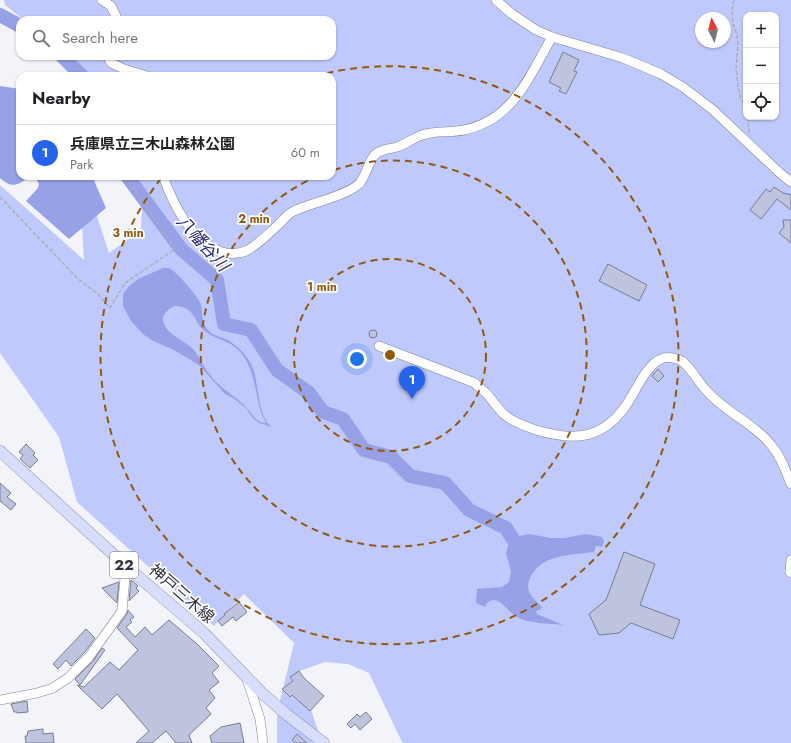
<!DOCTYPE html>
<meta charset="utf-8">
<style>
:root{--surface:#fff;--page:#f2f2f2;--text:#202124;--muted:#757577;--line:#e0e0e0;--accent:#2563eb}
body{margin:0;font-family:Jost,"Noto Sans JP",sans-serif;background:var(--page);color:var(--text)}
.controls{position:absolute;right:12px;top:12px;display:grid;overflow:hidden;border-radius:8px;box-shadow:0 1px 3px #0004}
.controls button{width:36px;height:36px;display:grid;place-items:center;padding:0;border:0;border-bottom:1px solid var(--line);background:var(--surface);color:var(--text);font:20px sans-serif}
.compass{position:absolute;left:695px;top:12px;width:36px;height:36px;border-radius:50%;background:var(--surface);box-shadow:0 1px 3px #0004;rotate:353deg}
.you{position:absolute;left:357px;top:359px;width:14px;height:14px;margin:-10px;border:3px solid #fff;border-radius:50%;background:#1a73e8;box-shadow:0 0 0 6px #1a73e833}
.badge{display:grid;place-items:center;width:26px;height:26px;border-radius:50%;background:var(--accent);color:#fff;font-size:13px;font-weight:700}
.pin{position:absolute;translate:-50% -33px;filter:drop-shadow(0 1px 2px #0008)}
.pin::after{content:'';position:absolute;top:21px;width:14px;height:12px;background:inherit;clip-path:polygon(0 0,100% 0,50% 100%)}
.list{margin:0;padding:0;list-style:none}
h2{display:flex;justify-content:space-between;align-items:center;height:52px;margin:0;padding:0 16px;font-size:17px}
h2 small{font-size:13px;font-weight:400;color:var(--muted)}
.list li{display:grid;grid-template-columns:26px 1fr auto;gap:12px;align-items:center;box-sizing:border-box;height:56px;padding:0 16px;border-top:1px solid var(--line)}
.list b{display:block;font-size:15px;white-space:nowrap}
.list p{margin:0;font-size:13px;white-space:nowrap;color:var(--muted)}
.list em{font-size:13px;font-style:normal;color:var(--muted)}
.icon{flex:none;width:22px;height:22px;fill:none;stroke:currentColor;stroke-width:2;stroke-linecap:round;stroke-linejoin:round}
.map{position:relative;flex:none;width:791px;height:743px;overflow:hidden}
.search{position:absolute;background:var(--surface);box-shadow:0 1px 3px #0004;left:16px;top:16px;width:320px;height:44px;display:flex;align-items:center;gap:10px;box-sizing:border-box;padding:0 14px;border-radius:12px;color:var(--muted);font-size:15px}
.panel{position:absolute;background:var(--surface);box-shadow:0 1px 3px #0004;left:16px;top:72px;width:320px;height:108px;border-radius:12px}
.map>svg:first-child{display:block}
.green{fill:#bfc9fb;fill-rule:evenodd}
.water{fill:#96a1e8;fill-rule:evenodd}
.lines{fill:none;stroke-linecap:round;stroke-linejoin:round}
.river{stroke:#96a1e8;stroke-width:14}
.building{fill:#bec3de;stroke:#777c94}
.minor-casing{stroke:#7d829b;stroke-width:10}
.major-casing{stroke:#8c93b5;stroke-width:12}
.path{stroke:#acadb5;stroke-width:1.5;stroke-dasharray:4 2;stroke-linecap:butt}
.minor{stroke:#fff;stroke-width:9}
.major{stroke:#d8ddf9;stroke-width:11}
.ring{fill:none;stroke:#90590f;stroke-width:2;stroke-dasharray:7 5}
.labels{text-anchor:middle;stroke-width:3.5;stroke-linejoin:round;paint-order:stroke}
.shield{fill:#fff;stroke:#6e7077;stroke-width:1}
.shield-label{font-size:15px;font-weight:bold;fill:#30323d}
.street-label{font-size:16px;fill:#30323d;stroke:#fff}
.water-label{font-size:17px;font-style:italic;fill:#272676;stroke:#fff}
.centre{fill:#90590f;stroke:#fff;stroke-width:2}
.ring-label{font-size:12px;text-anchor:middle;font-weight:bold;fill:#90590f;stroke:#fff;stroke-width:3.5;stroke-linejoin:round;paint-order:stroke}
</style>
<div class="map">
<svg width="791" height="743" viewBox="0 0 791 743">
<rect width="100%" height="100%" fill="#f3f4fa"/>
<!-- green -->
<path class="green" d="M4 0H791V743H405L402 742 369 673 348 664 325 662 297 672 303 685 322 743H277V713L294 643 244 594 214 626 77 502 59 437 0 353V185L84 260 79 176 92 201 109 253 141 230 142 205 126 176H332V76H72L70 56H332V20H24L5 5ZM746 15H776V117H746ZM701 18H725V42H701Z"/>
<!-- water -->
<g class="water">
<path d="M0 86 20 89V176H92L106 208 69 239 26 201 38 188 39 184 36 179 31 177C17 184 13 190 0 178Z"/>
<path d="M163 268C165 268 167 268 169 268 176 271 199 297 201 305 203 314 201 323 209 331 213 336 222 337 228 340 237 346 246 354 251 364 260 382 256 415 272 427L259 423 252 417 246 408 233 398 225 394 199 365 174 350 153 341 143 334 131 321 123 306V294L129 286 138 279ZM175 306C197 307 192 322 206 332 215 339 227 340 236 348 255 364 254 390 261 412 262 416 265 420 266 423 255 423 251 411 243 404 232 394 220 388 211 376 204 368 200 358 194 350 186 341 168 335 164 324 160 315 168 309 175 306Z"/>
<path d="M529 534 551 538H564L586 534 602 537 604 541 602 547 596 546 594 552C571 555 541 554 530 578 524 592 533 598 542 607L540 610 536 611 537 614 563 625C548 623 530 624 517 617 509 613 503 601 494 600 489 600 487 603 485 607L476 603 477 589 502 587 509 582 511 571 506 553 510 540 514 537Z"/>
</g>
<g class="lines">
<!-- river -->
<g class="river">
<path d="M0 15 20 26"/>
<path d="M62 56 82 76"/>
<path d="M127 176 181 249 217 280 224 324 251 330 277 370 309 393 323 412 343 419 364 450 391 457 410 476 445 483 469 510 506 528 514 541"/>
</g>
</g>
<!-- building -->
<g class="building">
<path d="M563 52 579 60 574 71 577 72 566 94 559 91 561 88 549 82Z"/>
<path d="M774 187 783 193 791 195V210L777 199 761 219 750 210 766 189 770 192Z"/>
<path d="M783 220H791V243L779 233 784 227Z"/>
<path d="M608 264 647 285 639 301 599 281Z"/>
<circle cx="373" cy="334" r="4"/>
<path d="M658 369 664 376 658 382 652 376Z"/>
<path d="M26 444 35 453 33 455 38 460 30 468 20 459 23 455 19 452Z"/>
<path d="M0 483 11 493 7 497 16 504 11 510 0 501Z"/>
<path d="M624 552 655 564 640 605 680 620 673 639 631 623 619 633 599 635 589 614 606 600Z"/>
<path d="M131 580 138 586 136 588 139 591 129 601Z"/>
<path d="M119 582 117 603 102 588Z"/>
<path d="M239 602 247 612 236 621 233 617 222 626 218 621 225 615 224 614Z"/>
<path d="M128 610 134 617 130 620 132 622 126 627 135 637 145 627 152 635 169 620 197 644 219 666 212 673 219 682 209 690 215 698 206 708 211 714 189 735 192 743H176L166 731 152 743H136L149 731 117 694 102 709 77 685 84 687 110 662 119 670 138 650 117 628 127 614Z"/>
<path d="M86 629 95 638 84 653 71 666 66 660 58 669 53 664Z"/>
<path d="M102 648 105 650 80 685 75 679 93 661Z"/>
<path d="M299 671 304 678 324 696 310 711 292 695 290 697 282 689 293 681 290 677Z"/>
<path d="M27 701 28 712 17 713V712H14L11 704Z"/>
<path d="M366 712 372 719 360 730 355 724 351 728 347 724 357 714 360 717Z"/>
<path d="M240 723 244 743H212L210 736 221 727Z"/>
<path d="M43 729V734L53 733 54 743H26L25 736H27L28 731Z"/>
<path d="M297 734 307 743H296L292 740Z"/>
</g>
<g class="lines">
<defs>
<g id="minor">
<path d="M102 0 111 6 116 16 114 20"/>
<path d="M496 0 512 14 536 30 552 37 623 58 661 74 683 87 713 110 782 175 791 182"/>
<path d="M108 56 111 63 124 69 147 76"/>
<path d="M163 176C173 204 192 243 222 252 230 254 239 254 246 251 259 244 268 234 279 224 283 220 287 215 292 212 310 203 346 196 359 184 366 177 369 158 377 153 383 149 390 149 397 147 406 144 413 138 422 135 435 130 450 133 464 130 513 120 529 77 552 37"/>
<path d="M379 346 475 383C478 387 483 390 486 393 493 400 498 410 506 416 515 423 525 426 536 430 573 441 601 440 625 407 635 393 646 365 661 359 667 356 677 358 682 361 689 366 699 382 705 389 724 412 754 423 772 446 781 457 786 471 791 484"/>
<path d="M791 560 790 572 791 573"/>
<path d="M247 679 260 719 263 743"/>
<path d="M0 700 37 693 53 688 68 678 89 657 122 611 126 566"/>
</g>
<path id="major" d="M0 451 126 566 204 633 262 693 286 714 324 743"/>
</defs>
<!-- minor casing -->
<use href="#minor" class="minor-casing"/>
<!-- major casing -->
<use href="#major" class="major-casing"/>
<!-- path -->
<g class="path">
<path d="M734 0 732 10 733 24 737 34 738 43 736 69 739 94 746 108"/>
<path d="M62 74 63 76"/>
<path d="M748 117 749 133"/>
<path d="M0 197 78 279 98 294 110 308 125 283 175 249 125 176"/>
</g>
<!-- minor -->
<use href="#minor" class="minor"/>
<!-- major -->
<use href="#major" class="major"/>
</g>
<!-- distance rings -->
<g class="ring">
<circle cx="390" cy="355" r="96"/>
<path d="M334 170A193 193 0 1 1 318 176"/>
<path d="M315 76A289 289 0 1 1 162 177"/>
</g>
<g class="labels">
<!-- shield labels -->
<rect class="shield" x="110" y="552" width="28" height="26" rx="3"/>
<g class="shield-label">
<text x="124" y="570">22</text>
</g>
<!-- street labels -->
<g class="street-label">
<text transform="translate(182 593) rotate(41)" y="6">神戸三木線</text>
</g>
<!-- water labels -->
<g class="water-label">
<text transform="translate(203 243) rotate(48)" y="6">八幡谷川</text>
</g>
</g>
<circle cx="390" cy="355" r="6" class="centre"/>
<g class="ring-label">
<text x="254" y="223">2 min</text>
<text x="128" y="237">3 min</text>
<text x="322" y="291">1 min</text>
</g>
</svg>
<div class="controls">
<button>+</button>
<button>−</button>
<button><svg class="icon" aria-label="locate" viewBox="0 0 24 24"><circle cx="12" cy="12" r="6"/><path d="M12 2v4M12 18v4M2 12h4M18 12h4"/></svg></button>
</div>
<svg class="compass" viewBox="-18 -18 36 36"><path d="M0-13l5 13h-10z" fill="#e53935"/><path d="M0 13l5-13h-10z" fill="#757577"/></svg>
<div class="you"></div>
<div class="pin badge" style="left:412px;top:399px">1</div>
<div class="search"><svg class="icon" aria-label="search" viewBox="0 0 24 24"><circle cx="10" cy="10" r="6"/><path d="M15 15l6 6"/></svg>Search here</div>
<section class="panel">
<h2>Nearby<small></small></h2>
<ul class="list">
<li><span class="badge">1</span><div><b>兵庫県立三木山森林公園</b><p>Park</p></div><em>60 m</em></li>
</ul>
</section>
</div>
